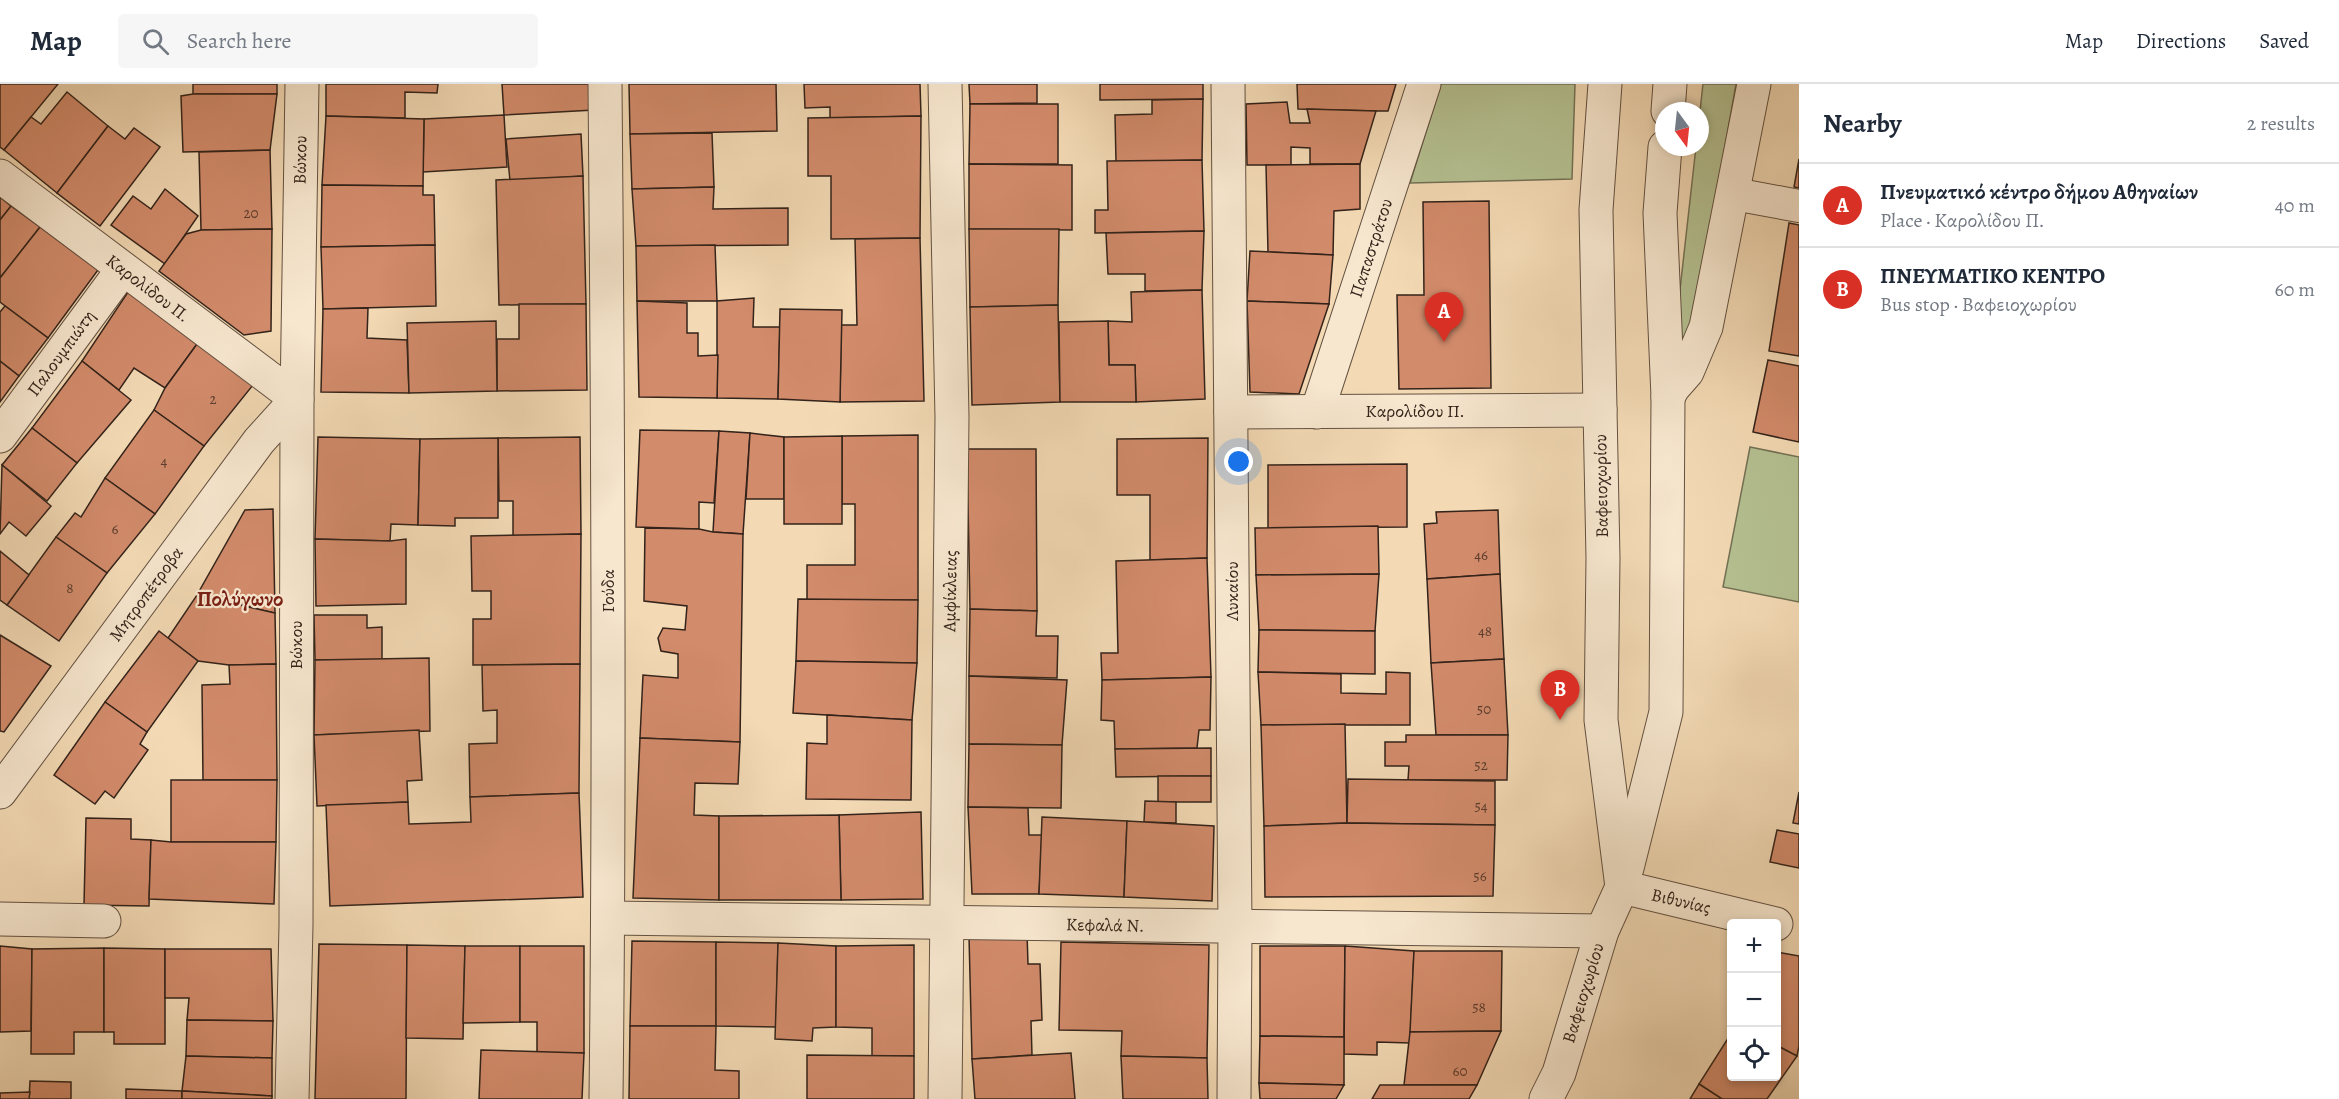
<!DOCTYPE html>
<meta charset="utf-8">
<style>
:root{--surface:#fff;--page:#f6f6f7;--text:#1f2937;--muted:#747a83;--line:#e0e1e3;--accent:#d93025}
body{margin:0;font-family:Alegreya,serif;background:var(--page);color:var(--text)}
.controls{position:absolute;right:18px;bottom:18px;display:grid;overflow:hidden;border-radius:6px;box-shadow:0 3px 9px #0003}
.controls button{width:54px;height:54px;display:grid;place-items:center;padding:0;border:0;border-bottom:2px solid var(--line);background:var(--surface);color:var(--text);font:30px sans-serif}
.compass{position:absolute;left:1655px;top:18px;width:54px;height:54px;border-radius:50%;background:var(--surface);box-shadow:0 3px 9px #0003;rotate:165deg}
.you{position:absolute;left:1239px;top:378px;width:21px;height:21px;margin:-15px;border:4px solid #fff;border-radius:50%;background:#1a73e8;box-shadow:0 0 0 9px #1a73e833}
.badge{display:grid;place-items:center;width:39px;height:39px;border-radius:50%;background:var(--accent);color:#fff;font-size:20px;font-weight:700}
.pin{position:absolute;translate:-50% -50px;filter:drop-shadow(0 2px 3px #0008)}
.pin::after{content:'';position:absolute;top:32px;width:21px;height:18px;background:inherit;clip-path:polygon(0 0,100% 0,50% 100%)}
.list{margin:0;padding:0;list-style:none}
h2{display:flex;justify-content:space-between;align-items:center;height:78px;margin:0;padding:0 24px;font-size:26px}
h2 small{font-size:20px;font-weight:400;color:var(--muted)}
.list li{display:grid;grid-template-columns:39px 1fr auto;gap:18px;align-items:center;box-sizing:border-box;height:84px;padding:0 24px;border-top:2px solid var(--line)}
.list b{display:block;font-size:22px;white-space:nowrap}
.list p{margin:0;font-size:20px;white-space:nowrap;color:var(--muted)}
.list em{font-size:20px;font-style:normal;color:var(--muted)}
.icon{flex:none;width:33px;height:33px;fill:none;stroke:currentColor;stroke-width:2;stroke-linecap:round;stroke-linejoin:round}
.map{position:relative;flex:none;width:1799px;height:1015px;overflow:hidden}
header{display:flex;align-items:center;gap:36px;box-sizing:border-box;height:84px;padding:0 30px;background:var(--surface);border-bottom:2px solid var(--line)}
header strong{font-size:28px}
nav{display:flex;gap:33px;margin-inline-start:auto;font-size:21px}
.search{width:420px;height:54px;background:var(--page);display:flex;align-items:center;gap:15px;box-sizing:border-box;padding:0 21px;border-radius:6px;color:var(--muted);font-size:22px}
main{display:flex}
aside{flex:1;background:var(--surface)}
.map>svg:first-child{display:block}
.green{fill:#b5c192;stroke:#747256;stroke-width:1.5}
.building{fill:#d28b6b;stroke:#33231a;stroke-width:1.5}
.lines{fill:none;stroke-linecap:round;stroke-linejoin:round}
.pedestrian-casing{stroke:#635141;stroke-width:34}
.minor-casing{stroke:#635141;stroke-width:35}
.tertiary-casing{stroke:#635141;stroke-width:35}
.pedestrian{stroke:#f7e7cf;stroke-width:32}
.minor{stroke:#f7e7cf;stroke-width:33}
.tertiary{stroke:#f7e7cf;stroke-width:33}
.labels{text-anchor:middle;stroke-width:4.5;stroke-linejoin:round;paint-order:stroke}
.number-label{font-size:15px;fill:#5b3d2e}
.street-label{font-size:18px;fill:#33231a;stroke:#f7e7cf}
.quarter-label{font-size:21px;font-weight:bold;fill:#7a1f14;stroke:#f7e7cf}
</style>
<header>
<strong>Map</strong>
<div class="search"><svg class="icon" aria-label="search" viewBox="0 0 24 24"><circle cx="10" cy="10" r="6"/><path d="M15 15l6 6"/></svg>Search here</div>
<nav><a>Map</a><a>Directions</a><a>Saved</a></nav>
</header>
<main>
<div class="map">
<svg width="1799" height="1015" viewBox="0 0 1799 1015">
<rect width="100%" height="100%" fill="#f3dab5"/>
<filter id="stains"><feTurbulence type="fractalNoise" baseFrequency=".00333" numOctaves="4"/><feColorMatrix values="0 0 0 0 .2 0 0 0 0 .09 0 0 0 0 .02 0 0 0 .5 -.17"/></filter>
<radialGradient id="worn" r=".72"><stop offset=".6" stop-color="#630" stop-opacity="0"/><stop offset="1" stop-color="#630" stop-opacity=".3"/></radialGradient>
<!-- green -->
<g class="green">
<path d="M1441 0H1575L1572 95 1410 99Z"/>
<path d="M1703 0H1736L1694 239 1675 282 1674 259 1696 63H1700V27Z"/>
<path d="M1750 363 1799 373V518L1723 503Z"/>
</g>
<!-- building -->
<g class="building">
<path d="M0 0H58L4 66 0 63Z"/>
<rect x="193" y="0" width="84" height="10"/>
<path d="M326 0H438L437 9 405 8V34L326 32Z"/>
<path d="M502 0H592L594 26 504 31Z"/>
<path d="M629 0H776L777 47 630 50Z"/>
<path d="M804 0H920L921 32 830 34V23L805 24Z"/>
<path d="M969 0H1037V19L970 20Z"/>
<path d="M1100 0H1203V15L1100 16Z"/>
<path d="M1297 0H1396L1388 27H1376L1298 25Z"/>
<path d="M67 8 108 42 57 109 4 66 31 33 41 40Z"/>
<path d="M193 10H277L270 66 183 68 181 12Z"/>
<path d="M1203 15 1202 76 1116 78 1115 31 1152 30V16Z"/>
<path d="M1287 18 1290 39H1310L1307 25 1376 27 1360 80H1310V64L1291 63V81H1247L1246 20Z"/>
<path d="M970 20H1058V80H969Z"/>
<path d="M504 31 507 83 423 88 424 35Z"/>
<path d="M326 32 424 35 423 102 322 101Z"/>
<path d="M921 32 920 154 831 155V92H808V34Z"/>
<path d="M108 42 125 55 134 44 160 63 100 142 57 109Z"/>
<path d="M712 49 714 103 632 105 630 50Z"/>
<path d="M581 50 583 92 510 97 506 55Z"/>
<path d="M270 66 272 145 201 146 199 68Z"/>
<path d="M1799 75V104L1794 103Z"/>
<path d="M1202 76 1204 147 1095 149V126H1108L1107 77Z"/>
<path d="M969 80 1072 81V146L969 145Z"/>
<path d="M1360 80V125L1334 127 1333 171 1268 168 1266 81Z"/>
<path d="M583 92 586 220 499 221 496 96Z"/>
<path d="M322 101 423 102V111H434L435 161 321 163Z"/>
<path d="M714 103 713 125 788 124V161L636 162 632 105Z"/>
<path d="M165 105 198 132 165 180 111 141 133 112 151 125Z"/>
<path d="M0 113 11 122 0 136Z"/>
<path d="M1489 117 1491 304 1399 305 1397 211H1424L1423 118Z"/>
<path d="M11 122 40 143 0 194V136Z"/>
<path d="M1789 139 1799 141V272L1769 267Z"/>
<path d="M40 143 98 186 48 254 0 218V194Z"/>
<path d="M272 145 271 247 244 251 159 187 186 150 201 146Z"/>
<path d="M969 145H1059L1058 221 970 223Z"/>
<path d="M1204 147 1202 206 1145 207V190H1108L1106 149Z"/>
<path d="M920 154 924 317 840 318 841 241H857L855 155Z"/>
<path d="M435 161 436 222 323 225 321 163Z"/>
<path d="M715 161 717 217H637L636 162Z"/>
<path d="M1250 167 1333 171 1329 220 1247 217Z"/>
<path d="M1202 206 1205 315 1136 318 1135 281H1109L1108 237 1132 238 1131 208Z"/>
<path d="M128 208 197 260 165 304 134 284 119 306 82 277Z"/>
<path d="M754 214 753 243H780L778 315 717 314V217Z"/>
<path d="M637 217 687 219V249H698V272L718 271 717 314 639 313Z"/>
<path d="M1247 217 1329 220 1299 310 1250 308Z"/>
<path d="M519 220H586L587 306 497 307V255H519Z"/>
<path d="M1058 221 1060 318 972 321 970 223Z"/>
<path d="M5 222 48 254 19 292 0 277V228Z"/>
<path d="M368 224 367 254 407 256 409 309 321 308 323 225Z"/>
<path d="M780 225 842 226 840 318 778 315Z"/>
<path d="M496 237 497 307 409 309 407 239Z"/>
<path d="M1108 237 1109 281H1135L1136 318H1060L1059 238Z"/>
<path d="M197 260 253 301 204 362 154 326 165 304Z"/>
<path d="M1768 276 1799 282V358L1753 348Z"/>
<path d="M0 277 19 292 0 318Z"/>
<path d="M82 277 131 316 77 379 32 344Z"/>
<path d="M154 326 204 362 155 430 105 394Z"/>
<path d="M32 344 77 379 47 417 2 381Z"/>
<path d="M640 346 719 347 714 419 699 418V445L636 443Z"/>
<path d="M719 347 750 349 743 450 713 448Z"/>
<path d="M750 349 784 353V415H746Z"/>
<path d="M918 351V516H807V481H855V420H842V352Z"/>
<path d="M842 352V440H784V353Z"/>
<path d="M318 353 420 355 418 441 391 440 390 457 315 455Z"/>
<path d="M580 353 581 450 513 452V417H499L498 354Z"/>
<path d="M498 354V434H455V442L418 441 420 355Z"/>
<path d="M1208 354 1207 474 1150 476V411H1117V355Z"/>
<path d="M967 365H1036L1037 527 970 525Z"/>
<path d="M1407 380V443L1268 444V381Z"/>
<path d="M2 381 51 422 26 452 9 438 0 450Z"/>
<path d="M105 394 155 430 107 489 56 453 75 429 81 433Z"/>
<path d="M273 425 275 529 197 511 245 426Z"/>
<path d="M1498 426 1500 490 1427 495 1424 440 1437 439 1436 428Z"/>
<path d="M1378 442 1379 490 1256 491 1255 444Z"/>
<path d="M645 444 699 445 713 448 743 450 740 658 640 654 643 591 678 594V570L661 567 658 554 663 544 685 546 687 522 644 517Z"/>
<path d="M581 450 580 580 473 581V535H491V507H472L471 452Z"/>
<path d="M56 453 107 489 59 557 7 521Z"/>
<path d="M315 455 390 457 406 455V520L316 522Z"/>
<path d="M0 467 29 491 7 521 0 516Z"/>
<path d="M1207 474 1211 593 1102 596 1101 569H1118L1116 477Z"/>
<path d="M1379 490 1375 547 1259 546 1256 491Z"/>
<path d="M1500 490 1504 575 1431 579 1427 495Z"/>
<path d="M197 511 275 529 276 580 229 581 198 577 168 554Z"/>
<path d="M798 515 918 516 917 579 796 577Z"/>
<path d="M970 525 1037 527 1036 552H1058L1057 594 969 592Z"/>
<path d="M314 531H367V544L382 543V576H315Z"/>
<path d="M1259 546 1375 547V590L1258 588Z"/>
<path d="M159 547 198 577 147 648 105 618Z"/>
<path d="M0 551 51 582 4 648 0 647Z"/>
<path d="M429 574 430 647 314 651 315 576Z"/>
<path d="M1504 575 1508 651H1436L1431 579Z"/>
<path d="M796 577 917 579 912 636 793 629Z"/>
<path d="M276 580 277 696H203L202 601 230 600 229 581Z"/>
<path d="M580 580 579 709 470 713 469 660 497 659V626L483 627 482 581Z"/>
<path d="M1258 588 1341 590V609L1386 610V588L1410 589V641H1261Z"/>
<path d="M969 592 1067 596 1062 661 969 660Z"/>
<path d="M1211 593 1210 646H1199L1197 664 1115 665 1114 637 1101 636 1102 596Z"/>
<path d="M105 618 147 648 140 660 148 666 114 714 105 707 95 720 54 691Z"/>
<path d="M827 631 912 636 911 716 806 715 807 659 827 660Z"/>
<path d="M1345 640 1347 739 1264 742 1261 641Z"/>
<path d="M419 646 422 696 407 697 408 718 317 722 314 651Z"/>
<path d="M1406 651H1508L1507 696H1408L1409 682H1385V658H1406Z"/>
<path d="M640 654 740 658 738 700 695 699 694 731 719 732V816L633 814Z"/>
<path d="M969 660 1062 661 1061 724 968 723Z"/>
<path d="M1211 664V692L1116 693 1115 665Z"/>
<rect x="1158" y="692" width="53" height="26"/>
<path d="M1348 695 1495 697V741L1347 739Z"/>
<path d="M171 696H277L276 758H171Z"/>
<path d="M1799 708V740L1793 739Z"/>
<path d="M579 709 583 813 330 822 326 721 408 718 409 740 471 738 470 713Z"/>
<path d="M1145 717 1176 718V739L1144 738Z"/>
<path d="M968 723 1028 724 1029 751H1042L1039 810H972Z"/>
<path d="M921 728 923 815 841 816 839 731Z"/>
<path d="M839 731 841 816H719V732Z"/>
<path d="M1042 733 1127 737 1124 813 1039 810Z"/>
<path d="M86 734 131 735V755L151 756 149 822 84 821Z"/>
<path d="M1127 737 1214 742 1212 817 1124 813Z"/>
<path d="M1347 739 1495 741 1493 812 1265 813 1264 742Z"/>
<path d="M1777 746 1799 750V784L1770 778Z"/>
<path d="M151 756 171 758H276L274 820 149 815Z"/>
<path d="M1027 849 1028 880H1040L1042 936 1031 937 1032 971 972 975 969 852Z"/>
<path d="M632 857 716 858V942H630Z"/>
<path d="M716 858 778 859 776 943 716 942Z"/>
<path d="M1061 858 1209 861 1207 974 1121 972 1122 947 1059 946Z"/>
<path d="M778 859 836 862V943L813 944 812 957 775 955Z"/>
<path d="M319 860 407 861 406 1015H315Z"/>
<path d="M407 861 465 862 463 955 406 954Z"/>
<path d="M914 861V972H872V944L836 943V862Z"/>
<path d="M0 862 32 865 31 947 0 948Z"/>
<path d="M465 862H520V938L463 939Z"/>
<path d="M520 862H584V969H537V938H520Z"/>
<path d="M1260 862H1345L1344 953 1260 952Z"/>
<path d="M1345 862 1414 867 1410 959 1377 958V971L1344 970Z"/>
<path d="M104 864V948H74V970H31L32 865Z"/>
<path d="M104 864 165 865V960H114V948H104Z"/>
<path d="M165 865H271L273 937 187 936 189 914H165Z"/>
<path d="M1414 867H1502L1501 947 1410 948Z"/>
<path d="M1776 868 1799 872V962L1797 972 1776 961Z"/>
<path d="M187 936 273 937 272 974 186 972Z"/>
<path d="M630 942H716L715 986 739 987V1015H629Z"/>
<path d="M1501 947 1477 1001H1404L1410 948Z"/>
<path d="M1732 948V992H1776V961L1797 972 1767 1015H1722L1699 1000Z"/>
<path d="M1260 952 1344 953V1001L1259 999Z"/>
<path d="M481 966 584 969 582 1015H479Z"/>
<path d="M1071 969 1075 1015H975L972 975Z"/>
<path d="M807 971 914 972V1015H807Z"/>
<path d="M186 972 272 974V1012L182 1007Z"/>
<path d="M1121 972 1207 974 1208 1015H1123Z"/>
<path d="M30 997 71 998V1015H29Z"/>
<path d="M1259 999 1344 1001 1336 1015H1260Z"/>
<path d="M1699 1000 1722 1015H1690Z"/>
<path d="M1380 1001H1477L1469 1015H1372Z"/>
<path d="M126 1005 182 1007V1015H126Z"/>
<path d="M182 1007 272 1012V1015H182Z"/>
<path d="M30 1008 29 1015H0V1009Z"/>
</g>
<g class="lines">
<defs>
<path id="pedestrian" d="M1734 110 1799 122"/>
<g id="minor">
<path d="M605 0C608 338 610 677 606 1015"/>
<path d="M1228 0 1235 843 1234 1015"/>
<path d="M0 92 297 315 296 841 292 1015"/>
<path d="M1668 313 1673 304 1687 288 1706 243 1754 0"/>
<path d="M1231 328 1600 326"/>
<path d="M1317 328 1424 0"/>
<path d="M0 352 123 185"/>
<path d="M608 834 1602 847"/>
<path d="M0 835 104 837"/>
<path d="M945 1015 952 333 945 0"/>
<path d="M1546 1015 1559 989 1602 847 1622 803"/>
</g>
<g id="tertiary">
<path d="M1605 0 1596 126 1603 474 1601 636 1622 803"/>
<path d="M1668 27 1670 0"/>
<path d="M0 708 259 357 297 315 302 0"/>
<path d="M1627 784 1666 628 1668 313 1660 129 1665 63"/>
<path d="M1622 803 1776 840"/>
</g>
</defs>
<!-- pedestrian casing -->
<use href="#pedestrian" class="pedestrian-casing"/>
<!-- minor casing -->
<use href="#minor" class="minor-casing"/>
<!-- tertiary casing -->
<use href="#tertiary" class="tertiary-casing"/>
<!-- pedestrian -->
<use href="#pedestrian" class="pedestrian"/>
<!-- minor -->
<use href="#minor" class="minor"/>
<!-- tertiary -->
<use href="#tertiary" class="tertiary"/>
</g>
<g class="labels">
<!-- number labels -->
<g class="number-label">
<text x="251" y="134">20</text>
<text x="213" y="320">2</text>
<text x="164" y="382">4</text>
<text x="115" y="450">6</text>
<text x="1481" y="476">46</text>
<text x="70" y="509">8</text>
<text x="1485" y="552">48</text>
<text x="1484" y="630">50</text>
<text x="1481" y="686">52</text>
<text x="1481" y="727">54</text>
<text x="1480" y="797">56</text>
<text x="1479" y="928">58</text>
<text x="1460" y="992">60</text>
</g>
<!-- street labels -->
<g class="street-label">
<text transform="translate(300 76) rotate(-89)" y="6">Βώκου</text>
<text transform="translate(1371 164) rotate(-72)" y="6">Παπαστράτου</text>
<text transform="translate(148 204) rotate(37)" y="6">Καρολίδου Π.</text>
<text transform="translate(61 269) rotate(-54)" y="6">Παλουμπιώτη</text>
<text x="1415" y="333">Καρολίδου Π.</text>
<text transform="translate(1601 402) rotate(-91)" y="6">Βαφειοχωρίου</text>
<text transform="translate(608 507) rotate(-90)" y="6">Γούδα</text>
<text transform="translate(950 507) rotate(-89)" y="6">Αμφίκλειας</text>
<text transform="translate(1232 507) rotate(-90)" y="6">Λυκαίου</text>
<text transform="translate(146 510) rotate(-54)" y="6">Μητροπέτροβα</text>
<text transform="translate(296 561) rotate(-90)" y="6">Βώκου</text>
<text transform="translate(1681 817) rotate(13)" y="6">Βιθυνίας</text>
<text transform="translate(1105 841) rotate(1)" y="6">Κεφαλά Ν.</text>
<text transform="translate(1583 909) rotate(-73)" y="6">Βαφειοχωρίου</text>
</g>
<!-- quarter labels -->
<g class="quarter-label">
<text x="240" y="522">Πολύγωνο</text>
</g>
</g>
<rect width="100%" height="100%" filter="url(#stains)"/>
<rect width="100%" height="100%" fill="url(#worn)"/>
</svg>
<div class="controls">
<button>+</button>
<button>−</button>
<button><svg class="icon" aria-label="locate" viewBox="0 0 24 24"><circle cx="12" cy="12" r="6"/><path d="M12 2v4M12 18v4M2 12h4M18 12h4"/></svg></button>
</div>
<svg class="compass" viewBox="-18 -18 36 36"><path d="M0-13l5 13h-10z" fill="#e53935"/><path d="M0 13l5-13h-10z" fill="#747a83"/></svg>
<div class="you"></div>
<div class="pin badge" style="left:1444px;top:258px">A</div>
<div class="pin badge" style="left:1560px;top:636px">B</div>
</div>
<aside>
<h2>Nearby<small>2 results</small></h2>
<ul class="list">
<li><span class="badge">A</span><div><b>Πνευματικό κέντρο δήμου Αθηναίων</b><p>Place · Καρολίδου Π.</p></div><em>40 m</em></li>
<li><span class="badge">B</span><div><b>ΠΝΕΥΜΑΤΙΚΟ ΚΕΝΤΡΟ</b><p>Bus stop · Βαφειοχωρίου</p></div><em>60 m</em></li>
</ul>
</aside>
</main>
